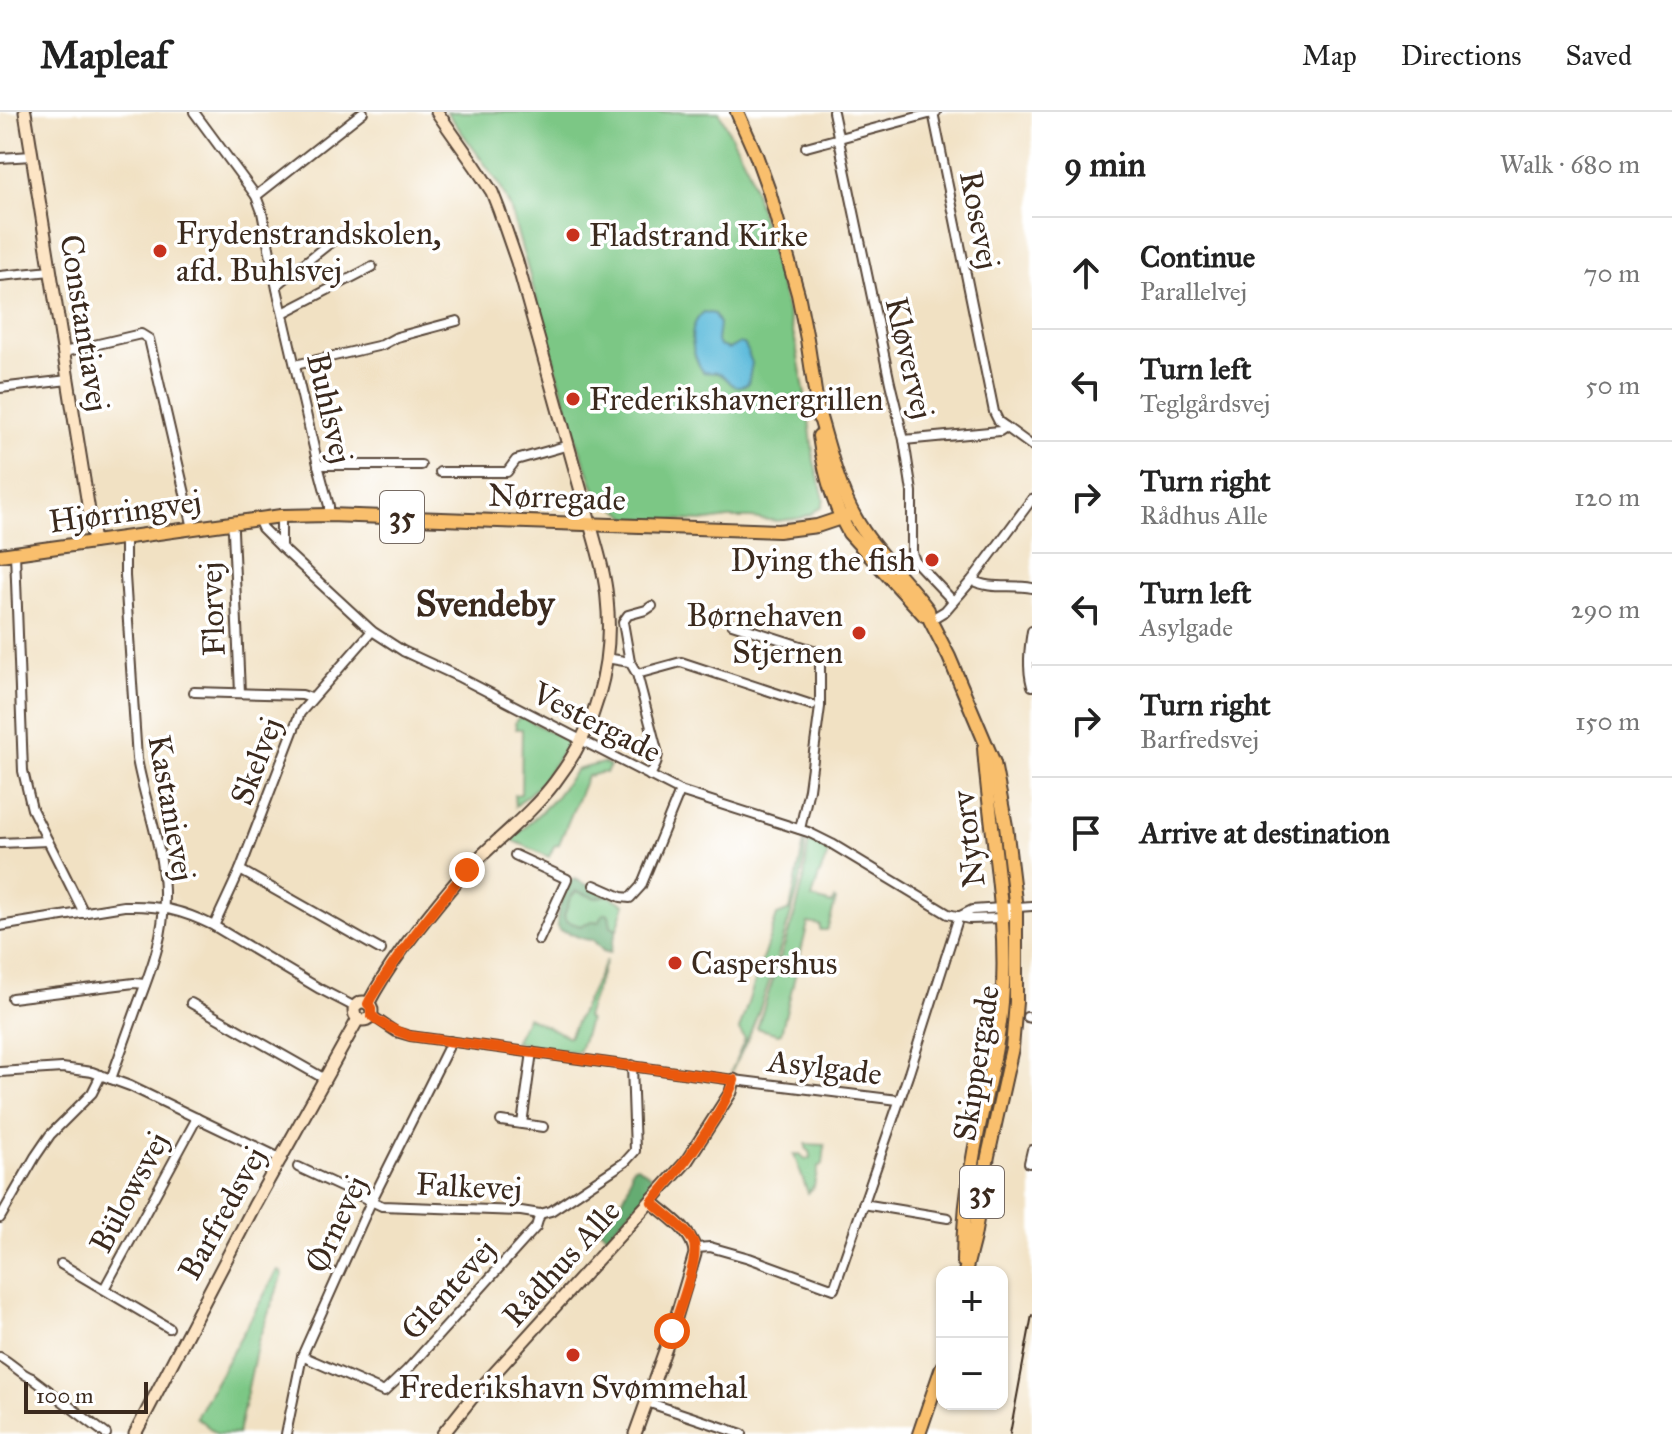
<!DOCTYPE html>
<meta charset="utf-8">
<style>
:root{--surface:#fff;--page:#f2f2f2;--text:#222;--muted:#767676;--line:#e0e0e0}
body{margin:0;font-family:"IM FELL Great Primer",serif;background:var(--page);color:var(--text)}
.controls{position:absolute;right:24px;bottom:24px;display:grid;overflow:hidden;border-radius:16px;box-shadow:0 2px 6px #0004}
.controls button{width:72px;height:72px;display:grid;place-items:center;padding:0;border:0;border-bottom:2px solid var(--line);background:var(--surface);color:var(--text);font:40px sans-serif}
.scale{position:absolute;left:24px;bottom:20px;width:124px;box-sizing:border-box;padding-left:8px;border:4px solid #3b2a1e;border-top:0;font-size:22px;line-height:28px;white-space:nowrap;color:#3b2a1e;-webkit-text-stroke:6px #fff;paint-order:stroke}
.stop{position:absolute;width:24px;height:24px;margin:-18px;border:6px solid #ea580c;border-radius:50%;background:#fff}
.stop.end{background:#ea580c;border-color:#fff;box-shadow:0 2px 8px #0008}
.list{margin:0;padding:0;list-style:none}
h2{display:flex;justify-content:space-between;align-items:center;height:104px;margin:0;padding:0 32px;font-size:34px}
h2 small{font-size:26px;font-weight:400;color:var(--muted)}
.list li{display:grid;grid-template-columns:52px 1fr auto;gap:24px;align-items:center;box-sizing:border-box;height:112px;padding:0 32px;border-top:2px solid var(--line)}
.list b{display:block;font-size:30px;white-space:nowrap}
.list p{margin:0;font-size:26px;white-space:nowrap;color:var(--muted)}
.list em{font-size:26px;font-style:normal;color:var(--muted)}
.icon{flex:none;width:44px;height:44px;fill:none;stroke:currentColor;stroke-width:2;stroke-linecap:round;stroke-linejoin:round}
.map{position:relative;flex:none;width:1032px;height:1322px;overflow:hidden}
header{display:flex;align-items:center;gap:48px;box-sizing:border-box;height:112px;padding:0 40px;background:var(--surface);border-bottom:2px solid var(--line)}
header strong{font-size:38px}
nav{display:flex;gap:44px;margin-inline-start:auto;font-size:28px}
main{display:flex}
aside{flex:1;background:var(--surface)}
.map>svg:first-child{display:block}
.green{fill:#7cc785;stroke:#5c7852;stroke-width:2}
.forest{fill:#65ac72;stroke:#506b48;stroke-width:2}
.water{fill:#5dbbdb;stroke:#4c727c;stroke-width:2}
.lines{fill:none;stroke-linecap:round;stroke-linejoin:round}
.street-casing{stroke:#564537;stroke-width:12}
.secondary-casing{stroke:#564537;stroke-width:15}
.primary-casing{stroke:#564537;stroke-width:16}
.street{stroke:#fff;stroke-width:8}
.secondary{stroke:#fde5c5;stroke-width:11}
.primary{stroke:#f9bf6d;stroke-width:12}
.rail{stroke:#3b2a1e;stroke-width:2}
.route{stroke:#ea580c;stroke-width:10}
.poi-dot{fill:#c8321e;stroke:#fff;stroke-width:3}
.labels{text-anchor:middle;stroke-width:7;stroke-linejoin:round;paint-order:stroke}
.shield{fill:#fff;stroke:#766a62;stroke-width:2}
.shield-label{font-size:30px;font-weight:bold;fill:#3b2a1e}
.street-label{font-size:32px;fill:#3b2a1e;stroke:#fff}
.poi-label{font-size:32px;fill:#3b2a1e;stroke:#fff;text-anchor:start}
.quarter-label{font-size:36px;font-weight:bold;fill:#3b2a1e;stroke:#fff}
</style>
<header>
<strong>Mapleaf</strong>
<nav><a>Map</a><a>Directions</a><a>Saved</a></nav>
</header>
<main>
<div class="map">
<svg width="1032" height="1322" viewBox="0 0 1032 1322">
<rect width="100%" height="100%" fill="#fff"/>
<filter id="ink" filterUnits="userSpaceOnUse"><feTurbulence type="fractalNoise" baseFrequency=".0125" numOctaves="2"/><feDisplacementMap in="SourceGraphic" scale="16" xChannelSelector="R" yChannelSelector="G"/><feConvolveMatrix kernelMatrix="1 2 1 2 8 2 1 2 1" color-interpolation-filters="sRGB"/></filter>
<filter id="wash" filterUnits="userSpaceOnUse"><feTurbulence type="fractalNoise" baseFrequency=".006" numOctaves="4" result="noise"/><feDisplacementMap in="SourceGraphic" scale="32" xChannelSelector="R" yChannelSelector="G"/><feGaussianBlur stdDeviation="1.8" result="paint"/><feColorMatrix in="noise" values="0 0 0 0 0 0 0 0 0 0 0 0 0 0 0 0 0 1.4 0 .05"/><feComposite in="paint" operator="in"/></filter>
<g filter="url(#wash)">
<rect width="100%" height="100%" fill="#f1e1c3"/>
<!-- green -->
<g class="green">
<path d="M447 0H719L749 58 795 228 808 299 814 349 824 387 822 394 811 402 800 406 777 409 751 406H728L708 409 630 407 596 381 577 329 510 95 500 73Z"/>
<path d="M520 604 562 626 570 628 541 671 515 695 514 683 521 682 522 617H516L515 610Z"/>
<path d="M603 651 610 654 606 661C599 659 594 664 587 664L559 732 554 734 549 745 512 728 554 687 576 658Z"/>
<path d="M805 725C806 760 793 794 783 828 768 873 755 918 731 960L745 927 739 918 777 803 790 798Z"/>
<path d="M809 727 830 737 818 766 812 786 832 792 834 787 836 788 827 818H820V813L808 811 781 921 778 922 757 916 797 795 804 767Z"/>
<path d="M576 779 596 786 607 783 625 792 617 817 611 815 609 803 607 801 603 802 599 810 592 809 580 814 566 809 564 804 570 786Z"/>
<path d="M606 848 586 905 589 909 579 938 576 940 514 930 527 905 569 925Z"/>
<path d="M806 1032 825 1033 823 1052 818 1055 814 1074 808 1081 794 1043 800 1042 805 1047 810 1046V1040L806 1036Z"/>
<path d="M278 1158 283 1162 258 1229 238 1322H217L196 1305Z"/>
</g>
<!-- forest -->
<g class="forest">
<path d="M575 767 607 783 596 786 576 779 570 786 564 804 566 809 580 814 592 809 599 810 604 801H607L609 803 611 814 617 817 610 841 603 839 593 828C580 829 572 820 559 818 552 801 565 786 570 769Z"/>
<path d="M637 1054 659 1069 607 1124 598 1115C619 1094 628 1087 632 1056Z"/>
</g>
<!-- water -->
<path class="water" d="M704 200 714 202 719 212 717 229 719 234 729 237 740 231 745 233 752 251 748 272C727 280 732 265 717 261 713 260 708 261 703 260 692 243 685 215 704 200Z"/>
</g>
<g filter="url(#ink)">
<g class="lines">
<defs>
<g id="street">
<path d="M194 0 256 84 262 100 277 177 318 353 329 394V403"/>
<path d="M833 0 890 271 904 328 912 380V441L915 449 953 489"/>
<path d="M933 0 994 300 999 310 1006 315"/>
<path d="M806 35 936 0"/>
<path d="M0 46 32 44"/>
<path d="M256 84 363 0"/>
<path d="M0 164 51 159"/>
<path d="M277 173 341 122"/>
<path d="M283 201 372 155"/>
<path d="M64 240 141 222 149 227 193 416"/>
<path d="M295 253 382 233 397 225 457 209"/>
<path d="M0 276 68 268"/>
<path d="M904 328 1000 319 1006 315 1032 334"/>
<path d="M318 353H421"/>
<path d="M440 360H507L516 348 569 333"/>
<path d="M281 404V435"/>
<path d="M258 407 262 416 281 435 372 519 403 539 457 564 680 679 808 720 832 732 948 802 969 807 1003 806 1016 797"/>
<path d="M231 411 233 419 240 581"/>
<path d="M15 441 23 659 32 697 84 801"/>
<path d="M972 468C989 478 1013 472 1032 476"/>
<path d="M930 508 945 499 972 468 1032 387"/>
<path d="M732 512 813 538 820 543V595L809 677 800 717"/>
<path d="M1032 519C1029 538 1027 556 1032 574"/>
<path d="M606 546 630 550"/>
<path d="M637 562 681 550 812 593"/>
<path d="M194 580 302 583 311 586"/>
<path d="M650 664 656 652 658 642 637 562 630 550 623 510 628 503 646 498 652 494"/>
<path d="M0 731 48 729"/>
<path d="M515 743 567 767 539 828"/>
<path d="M240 758 381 838"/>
<path d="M594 773 621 785 630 786 641 774 680 679"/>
<path d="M960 804 972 798 1032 794"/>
<path d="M0 814 124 794C159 793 182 798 214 814L320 877 355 895"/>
<path d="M214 814 240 758 300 601 372 519"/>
<path d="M12 886 134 871 145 872"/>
<path d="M191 891 325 967"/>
<path d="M371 903 396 920 410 924 734 968 898 988"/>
<path d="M1027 905 1032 906"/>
<path d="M0 960 62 956 92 960 130 974 282 1047"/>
<path d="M111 967C120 942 129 917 138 892 153 853 165 822 164 779 163 735 145 691 137 647L125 464V425"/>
<path d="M501 1009 522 1012 532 940"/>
<path d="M522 1012 543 1015"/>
<path d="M1029 1051 1032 1038"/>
<path d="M298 1055 382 1094 521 1099 540 1102 551 1099 625 1050 635 1039 632 953"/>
<path d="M863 1092 948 1106"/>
<path d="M0 1106 35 1045 50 1023 92 981 101 963"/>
<path d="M696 1136 710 1135 749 1146 834 1177 909 961 959 804"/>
<path d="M61 1152 169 1216"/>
<path d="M104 1177 197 1006"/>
<path d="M302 1244 384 1280 407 1258 536 1115 540 1102"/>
<path d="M0 1245C12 1251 20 1262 32 1266L106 1322"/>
<path d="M647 1290 742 1322"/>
<path d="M286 1322 302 1244 371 1090 448 936 450 929"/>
</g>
<g id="secondary">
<path d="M25 0 94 430"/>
<circle cx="363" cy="899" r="9"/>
<path d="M368 892C388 854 414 821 441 788 450 777 459 766 469 756 497 727 531 702 555 670 595 618 614 553 607 487 606 471 602 455 598 440L517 150 499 98 492 80 475 54 437 0"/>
<path d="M135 1322 254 1094 358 907"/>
<path d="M443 1322 471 1287 686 1050 731 980 734 968"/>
<path d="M635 1322 672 1219 695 1142C695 1120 667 1104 652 1090"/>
</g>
<g id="primary">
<path d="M737 0 756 43 769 79 798 182 807 227 819 306"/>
<path d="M818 299C828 331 838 376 855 405 874 440 905 466 928 498L930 508 949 545 994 651 1006 714 1016 797V890L1012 936 988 1044 974 1125 965 1160"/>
<path d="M819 324C824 358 832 391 849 421L924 503"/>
<path d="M0 443 281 404 329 403 778 419 817 414 853 402"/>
<path d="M963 1149C963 1112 967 1076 974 1040 983 990 998 942 1002 891 1009 805 990 721 984 636"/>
<path d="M919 1322 942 1255"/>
</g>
</defs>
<!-- street casing -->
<use href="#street" class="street-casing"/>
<!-- secondary casing -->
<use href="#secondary" class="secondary-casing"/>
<!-- primary casing -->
<use href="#primary" class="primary-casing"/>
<!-- street -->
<use href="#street" class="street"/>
<!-- secondary -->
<use href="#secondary" class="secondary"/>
<!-- primary -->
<use href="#primary" class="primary"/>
<!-- rail -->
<path class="rail" d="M1010 1322 1032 1203"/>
</g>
</g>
<g class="lines" filter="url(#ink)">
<!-- route -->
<path class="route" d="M467 758C432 799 399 840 371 886L368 892 371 896V903C382 913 395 919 410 924L734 968C730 981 724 991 717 1003 697 1036 677 1060 652 1090 663 1101 685 1115 693 1129 701 1144 678 1201 672 1219"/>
</g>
<!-- markers -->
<g class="poi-dot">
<circle cx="573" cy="123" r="8"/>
<circle cx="160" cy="139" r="8"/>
<circle cx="573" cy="287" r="8"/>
<circle cx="932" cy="448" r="8"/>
<circle cx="859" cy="521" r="8"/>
<circle cx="675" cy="851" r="8"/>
<circle cx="573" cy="1243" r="8"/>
</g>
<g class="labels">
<!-- shield labels -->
<g class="shield">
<rect x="380" y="379" width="44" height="52" rx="6"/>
<rect x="960" y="1054" width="44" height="52" rx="6"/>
</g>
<g class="shield-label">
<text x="402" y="415">35</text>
<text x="982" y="1090">35</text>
</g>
<!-- street labels -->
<g class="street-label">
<text transform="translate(980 108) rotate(79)" y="11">Rosevej</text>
<text transform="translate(85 211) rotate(81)" y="11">Constantiavej</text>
<text transform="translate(910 246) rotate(77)" y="11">Kløvervej</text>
<text transform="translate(330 296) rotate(77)" y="11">Buhlsvej</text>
<text transform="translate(557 385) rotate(2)" y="11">Nørregade</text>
<text transform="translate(125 399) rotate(-8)" y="11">Hjørringvej</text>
<text transform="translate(212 497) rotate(-92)" y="11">Florvej</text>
<text transform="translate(597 610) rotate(27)" y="11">Vestergade</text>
<text transform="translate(256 649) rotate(-69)" y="11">Skelvej</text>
<text transform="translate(172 696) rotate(80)" y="11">Kastanievej</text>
<text transform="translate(968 727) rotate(-97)" y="11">Nytorv</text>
<text transform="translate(976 951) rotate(-81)" y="11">Skippergade</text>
<text transform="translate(825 955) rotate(7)" y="11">Asylgade</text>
<text transform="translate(469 1074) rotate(3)" y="11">Falkevej</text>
<text transform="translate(129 1080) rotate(-62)" y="11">Bülowsvej</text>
<text transform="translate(222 1101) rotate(-61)" y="11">Barfredsvej</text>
<text transform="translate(336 1112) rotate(-65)" y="11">Ørnevej</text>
<text transform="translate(561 1151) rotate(-48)" y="11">Rådhus Alle</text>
<text transform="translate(448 1177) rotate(-48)" y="11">Glentevej</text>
</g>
<!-- poi labels -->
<g class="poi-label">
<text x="176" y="132">Frydenstrandskolen,<tspan x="176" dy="37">afd. Buhlsvej</tspan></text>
<text x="589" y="134">Fladstrand Kirke</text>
<text x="589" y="298">Frederikshavnergrillen</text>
<text x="916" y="459" text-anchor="end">Dying the fish</text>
<text x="843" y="514" text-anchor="end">Børnehaven<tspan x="843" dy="37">Stjernen</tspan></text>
<text x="691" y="862">Caspershus</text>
<text x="573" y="1286" text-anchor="middle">Frederikshavn Svømmehal</text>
</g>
<!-- quarter labels -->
<g class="quarter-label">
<text x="485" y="504">Svendeby</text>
</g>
</g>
</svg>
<div class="controls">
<button>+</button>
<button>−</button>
</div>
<div class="scale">100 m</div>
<div class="stop" style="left:672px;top:1219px"></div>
<div class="stop end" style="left:467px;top:758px"></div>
</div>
<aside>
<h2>9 min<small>Walk · 680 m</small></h2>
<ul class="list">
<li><svg class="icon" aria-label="ahead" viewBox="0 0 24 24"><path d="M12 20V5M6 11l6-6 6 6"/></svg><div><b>Continue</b><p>Parallelvej</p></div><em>70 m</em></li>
<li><svg class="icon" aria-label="left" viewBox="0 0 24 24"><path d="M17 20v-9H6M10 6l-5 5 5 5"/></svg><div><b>Turn left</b><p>Teglgårdsvej</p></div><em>50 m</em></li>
<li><svg class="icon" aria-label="right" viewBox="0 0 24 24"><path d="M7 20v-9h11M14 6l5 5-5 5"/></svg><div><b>Turn right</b><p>Rådhus Alle</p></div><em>120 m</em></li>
<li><svg class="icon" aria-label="left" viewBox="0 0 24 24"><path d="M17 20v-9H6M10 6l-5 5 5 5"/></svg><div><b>Turn left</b><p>Asylgade</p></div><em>290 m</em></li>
<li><svg class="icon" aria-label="right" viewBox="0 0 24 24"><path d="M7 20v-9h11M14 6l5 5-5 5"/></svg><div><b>Turn right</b><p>Barfredsvej</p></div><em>150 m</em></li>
<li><svg class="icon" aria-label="arrive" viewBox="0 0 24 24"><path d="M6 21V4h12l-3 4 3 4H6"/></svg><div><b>Arrive at destination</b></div></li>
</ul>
</aside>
</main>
